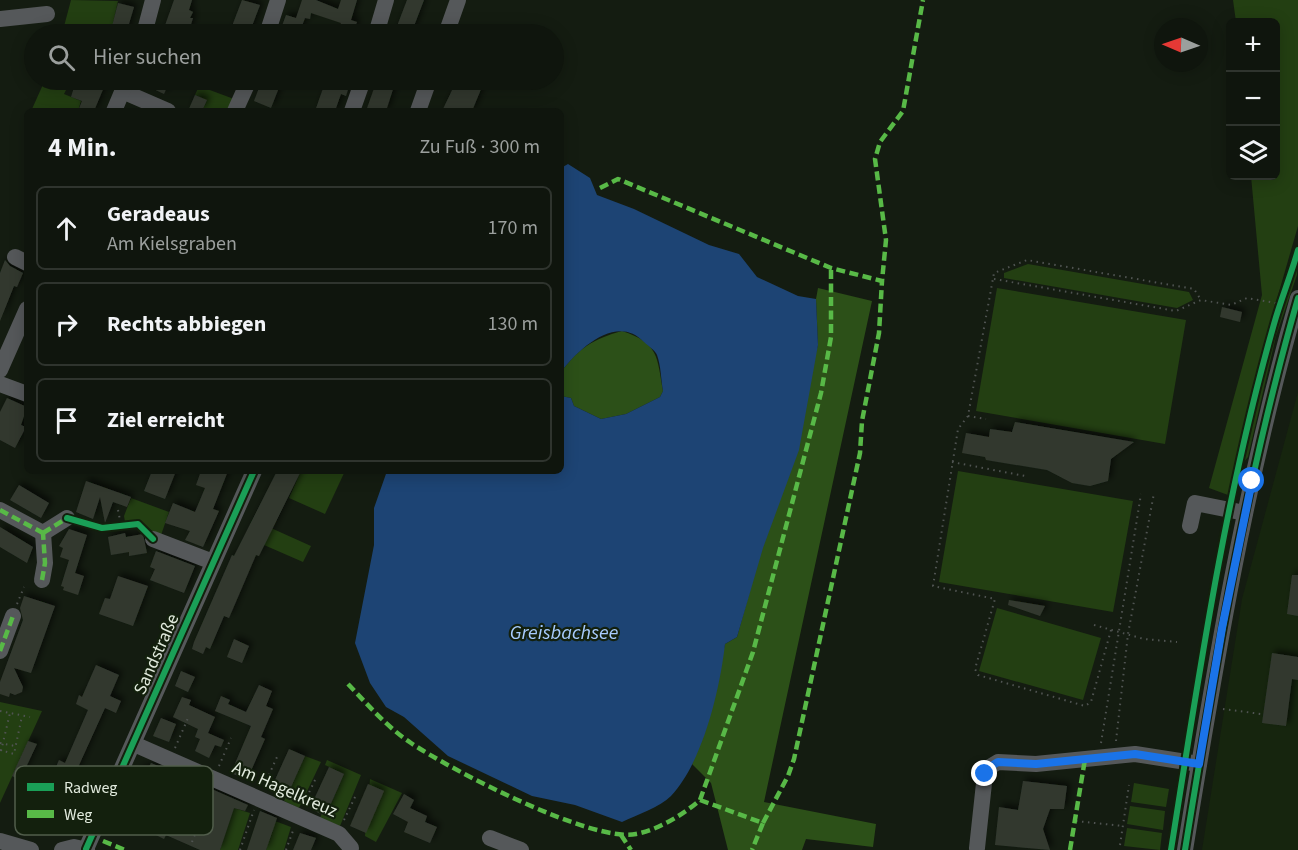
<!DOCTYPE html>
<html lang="de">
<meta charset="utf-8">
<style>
:root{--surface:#0f150d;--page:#1d221b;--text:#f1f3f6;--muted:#9b9f9d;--line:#2f342e}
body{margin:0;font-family:"Source Sans 3",sans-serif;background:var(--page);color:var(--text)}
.controls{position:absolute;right:18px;top:18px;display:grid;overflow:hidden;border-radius:9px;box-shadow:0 3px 15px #0003}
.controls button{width:54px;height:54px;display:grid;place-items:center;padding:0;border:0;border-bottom:2px solid var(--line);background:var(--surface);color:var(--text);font:30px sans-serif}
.compass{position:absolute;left:1154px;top:18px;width:54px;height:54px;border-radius:50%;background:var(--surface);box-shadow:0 3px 15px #0003;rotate:272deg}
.stop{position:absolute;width:18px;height:18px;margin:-14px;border:4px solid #1a73e8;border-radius:50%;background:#fff}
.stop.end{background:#1a73e8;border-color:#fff;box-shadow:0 2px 6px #0008}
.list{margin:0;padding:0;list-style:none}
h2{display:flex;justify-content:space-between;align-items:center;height:78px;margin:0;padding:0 24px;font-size:26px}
h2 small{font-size:20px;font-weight:400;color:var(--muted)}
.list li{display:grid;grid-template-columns:39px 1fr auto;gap:18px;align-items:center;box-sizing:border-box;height:84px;margin:0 12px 12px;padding:0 12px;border:2px solid var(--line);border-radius:9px}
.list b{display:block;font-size:22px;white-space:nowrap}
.list p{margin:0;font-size:20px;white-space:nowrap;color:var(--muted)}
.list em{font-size:20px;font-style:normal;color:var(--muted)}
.icon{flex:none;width:33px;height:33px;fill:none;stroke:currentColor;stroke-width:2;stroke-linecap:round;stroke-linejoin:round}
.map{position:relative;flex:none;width:1298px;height:850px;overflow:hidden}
.search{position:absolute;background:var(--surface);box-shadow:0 3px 15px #0003;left:24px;top:24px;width:540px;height:66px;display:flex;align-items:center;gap:15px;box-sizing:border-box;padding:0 21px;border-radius:33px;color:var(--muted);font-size:22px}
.panel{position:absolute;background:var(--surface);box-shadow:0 3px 15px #0003;left:24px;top:108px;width:540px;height:366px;border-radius:9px}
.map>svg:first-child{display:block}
.built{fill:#16250e}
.green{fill:#233f12}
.forest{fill:#2c5018}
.water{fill:#1d4474}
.building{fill:#32392f;filter:url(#shadow)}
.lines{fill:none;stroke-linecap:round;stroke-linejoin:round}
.path{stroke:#505452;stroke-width:2;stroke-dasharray:1.5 4.5;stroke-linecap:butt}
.minor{stroke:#55585a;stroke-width:16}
.quiet{stroke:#58b947;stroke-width:4.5;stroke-dasharray:9 4.5;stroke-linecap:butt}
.cycleway-casing{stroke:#13200d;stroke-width:10}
.cycleway{stroke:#1a9f57;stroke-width:6}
.route{stroke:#1a73e8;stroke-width:8}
.labels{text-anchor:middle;stroke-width:4.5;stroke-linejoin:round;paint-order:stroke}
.street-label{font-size:18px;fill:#e1eadd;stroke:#13200d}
.water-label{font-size:20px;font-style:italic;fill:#a8ccfe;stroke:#13200d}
.key{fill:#13200d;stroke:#515d4b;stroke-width:1.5}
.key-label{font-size:16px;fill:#e1eadd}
</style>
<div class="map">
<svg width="1298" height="850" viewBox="0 0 1298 850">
<defs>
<filter id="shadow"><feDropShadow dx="3.5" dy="-3.5" stdDeviation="3" flood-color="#0009"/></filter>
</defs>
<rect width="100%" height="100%" fill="#141c11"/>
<!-- built -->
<path class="built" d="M1298 392V850H1202L1242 599Z"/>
<!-- green -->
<g class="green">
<path d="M71 0 118 1 113 23 117 25 114 34 104 31 103 34H62Z"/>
<path d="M1233 0H1298V226L1270 323 1228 495 1209 488 1262 295 1251 176H1276V22H1236Z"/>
<path d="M45 80H84L81 86 75 84 73 90 67 88 64 94 81 101 78 111 32 109Z"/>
<path d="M199 86 234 99 229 111H202L207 100 195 95Z"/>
<path d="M1298 260 1297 275 1276 336 1248 457 1243 463 1275 329Z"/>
<path d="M1028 264 1189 292 1193 300 1177 308 1004 278V273Z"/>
<path d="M997 288 1186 320 1165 444 976 411Z"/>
<path d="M301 471H345L325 514 289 498Z"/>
<path d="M958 471 1133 501 1113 612 939 582Z"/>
<path d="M131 498 169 512 160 538 143 523 125 522 124 516Z"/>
<path d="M271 528 311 546 303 562 264 545Z"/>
<path d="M997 608 1101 638 1083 700 979 671Z"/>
<path d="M0 702 42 711 0 803Z"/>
<path d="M305 756 321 762 299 808 284 801Z"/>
<path d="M327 760 361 775 340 826 320 818 322 813 326 815 344 774 325 765Z"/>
<path d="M370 779 402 793 376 842 365 836Z"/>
<path d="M1134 783 1169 789 1166 807 1131 802Z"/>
<path d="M1130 806 1165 811 1163 830 1127 824Z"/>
<path d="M234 808 250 813 238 850H220Z"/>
<path d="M275 821 291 827 284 850H266Z"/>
<path d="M1127 828 1162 833 1160 850 1124 846Z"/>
</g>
<!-- forest -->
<g class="forest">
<path d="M818 288 872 301 764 802 876 824 873 847 806 839 802 850H728L711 783 692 764 707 723 725 644 737 637 818 345 816 299Z"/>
<path d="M622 331C659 343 657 357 663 391L660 397 626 414 601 419 574 406 571 398 561 396V372C579 348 593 339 622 331Z"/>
</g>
<!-- water -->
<path class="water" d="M568 164 590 178 597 195 634 209 709 245 739 254 757 277 798 296 816 299 818 345 799 450 763 548 737 637 725 644C720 689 703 762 671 796 660 807 637 815 622 822L575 805 532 796 448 756 404 717 386 707 370 683 355 643 374 545V508L387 471H561V396L571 398 574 406 601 419 626 414 660 397 663 391C661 380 661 366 657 355 655 350 648 346 644 342 617 313 578 349 561 372V168Z"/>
<!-- building -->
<g class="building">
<path d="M174 0H192L189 10 193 12 190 18H193L188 34H162Z"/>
<path d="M242 0 260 5 249 34H229Z"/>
<path d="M302 0H316L338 9 341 0H357L351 20 357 22 353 32 339 28 341 23 311 13 310 19 305 18 299 34H279L286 15 296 18Z"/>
<path d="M407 0H424L411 34H394Z"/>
<path d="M118 3 134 7 126 34H110Z"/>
<path d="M84 80H107L94 111H78L82 101 71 97 75 84 81 86Z"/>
<path d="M150 80H170L164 94 147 86Z"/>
<path d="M262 80H282L271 108 254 101Z"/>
<path d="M326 80H351L346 96 341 94 335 111H315Z"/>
<path d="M377 80H396L386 111H366Z"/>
<path d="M457 80 484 82 472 111H442Z"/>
<path d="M195 95 207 100 202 111H188Z"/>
<path d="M5 260 10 266 23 273 17 287 14 286 0 321V273Z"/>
<path d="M1222 307 1242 312 1240 322 1220 317Z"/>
<path d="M7 398 27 407 21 425 26 427 15 448 0 440V412Z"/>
<path d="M1015 422 1134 442 1111 459 1108 481 1090 486 1072 483 1047 470 986 460 985 457 962 453 966 433 989 437 990 429 1012 432Z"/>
<path d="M152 471H176L165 499 144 491Z"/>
<path d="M201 471H228L213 509 219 511 203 547 185 540 190 531 165 523 173 503 195 512 205 488 196 485Z"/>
<path d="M277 471H301L259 556 256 555 229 618 224 616 210 649 206 647 203 654 192 649 194 642 232 555 234 556Z"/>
<path d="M86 481 131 497 127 507 113 502 105 523 100 497 93 519 76 512Z"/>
<path d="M19 485 49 503 41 518 10 500Z"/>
<path d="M0 527 33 547 27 563 0 547Z"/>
<path d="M69 529 87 535 75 573 84 576 78 595 63 590 64 587 61 586 69 560 60 557 63 548 59 546Z"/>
<path d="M125 533 126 537 143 534 147 553 129 556V552L111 555 108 537Z"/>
<path d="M156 551 195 566 184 593 150 580 155 569 150 567Z"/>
<path d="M1292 575H1298V616L1287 614Z"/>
<path d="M118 576 148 586 133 626 99 614 105 598 110 599Z"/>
<path d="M24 596 55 606 31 673 14 668 23 687 22 692 15 695 10 693 9 697 0 694V682L23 620 20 608Z"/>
<path d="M1009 600 1045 606 1040 616 1008 605Z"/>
<path d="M234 639 249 646 242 663 227 657Z"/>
<path d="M1272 653 1298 657V680L1292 679 1286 726 1262 723Z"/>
<path d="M96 665 119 675 110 696 121 701 116 713 105 708 75 774 99 785 84 821 79 819 77 824 38 808 59 760 65 763 88 710 76 704 79 695 82 697Z"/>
<path d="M181 671 195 677 188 692 175 686Z"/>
<path d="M259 685 272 691 266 706 273 709 261 737 265 739 247 780 231 773 251 726 215 711 221 696 230 700 228 704 246 712Z"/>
<path d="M182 697 191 700 189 705 215 717 208 733 224 740 221 747 212 744 215 745 209 758 195 751 200 739 195 737 198 729 173 717Z"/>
<path d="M161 718 176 724 169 742 153 736Z"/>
<path d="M28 741 37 744 20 780 12 776Z"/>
<path d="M289 749 305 756 286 798 270 791Z"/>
<path d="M151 763 182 776 179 783 160 774 144 807 148 809 140 828 117 818 142 767 148 769Z"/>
<path d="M329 767 344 774 326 815H322L310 808Z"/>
<path d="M182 776 248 805 245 811 234 808 220 850H200L166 835 164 839 156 835Z"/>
<path d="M1023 781 1067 786 1064 809H1050L1043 829 1050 850 995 845 999 807 1018 810Z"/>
<path d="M368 784 384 791 366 833 350 826Z"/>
<path d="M404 794 414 800 410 808 427 816 425 822 437 827 430 843 404 832 408 822 393 814Z"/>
<path d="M260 811 277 818 266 850H247Z"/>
<path d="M300 833 316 838 311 850H293Z"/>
</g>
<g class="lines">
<!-- path -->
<g class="path">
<path d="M994 279 1176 311 1201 300 1231 305 1247 298 1281 304"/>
<path d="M1286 290 1298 250"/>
<path d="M968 416 986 419"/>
<path d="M952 462 1025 476"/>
<path d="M1240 464 1281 304"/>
<path d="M118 510 121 525"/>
<path d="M17 604 24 587"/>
<path d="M1094 625 1144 639 1177 642"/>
<path d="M1111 630 1091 702 1085 706 978 675 975 669 995 599 933 586 958 429 968 416 994 273 1027 260 1194 289 1201 300"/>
<path d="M1223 709 1261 714"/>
<path d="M0 711 30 717"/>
<path d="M1192 715 1217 576"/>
<path d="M1116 741 1128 634 1154 493"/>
<path d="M0 743 15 746"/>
<path d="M1101 743 1141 494"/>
<path d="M175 748 188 718"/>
<path d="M0 750 14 754 22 716"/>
<path d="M1 751 10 713"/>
<path d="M219 766 231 738"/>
<path d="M264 786 277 757"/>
<path d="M304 803 317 776"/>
<path d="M344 820 357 793"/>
<path d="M1076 821 1123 826"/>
<path d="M192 842 211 794"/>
<path d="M1120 845 1129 785"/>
<path d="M240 850 254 810"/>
<path d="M286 850 294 828"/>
</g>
<!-- minor -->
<g class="minor">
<path d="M0 19 47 14"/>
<path d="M144 34 153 0"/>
<path d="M267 34 278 0"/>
<path d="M376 34 386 0"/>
<path d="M446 34 458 0"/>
<path d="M122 91 168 111"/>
<path d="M114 111 127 80"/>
<path d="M235 111 249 80"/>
<path d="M352 111 363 80"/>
<path d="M418 111 429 80"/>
<path d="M15 257 27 263"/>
<path d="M0 370 27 309"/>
<path d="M0 384 27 394"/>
<path d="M0 510 43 533"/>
<path d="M1190 526 1195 503 1245 513"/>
<path d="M43 533 67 518"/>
<path d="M153 539 213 562"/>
<path d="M42 580 45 563 43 533"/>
<path d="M0 651 13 616"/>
<path d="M134 744 339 834 351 848"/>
<path d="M490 838 521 850"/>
<path d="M0 841 31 850"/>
<path d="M977 848 985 774 988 768 998 762 1036 764 1135 754 1199 764"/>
<path d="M86 849 254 471"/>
<path d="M62 850 74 847 87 850"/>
<path d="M1185 850C1215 665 1246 478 1298 298"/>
</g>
<!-- quiet -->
<g class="quiet">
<path d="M600 188 618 179 831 268 882 281 886 240 875 159 880 142 903 111 923 0"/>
<path d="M0 510 43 533"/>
<path d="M43 533 67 518 72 519"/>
<path d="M42 580 45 563 43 533"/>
<path d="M0 651 13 616"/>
<path d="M348 684C368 705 387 727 411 743 451 770 592 843 636 834 658 830 684 814 700 800L753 652 821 393 831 337V268"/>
<path d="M700 800 763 823 752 850"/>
<path d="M763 823 788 776 794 759 860 453 862 421 879 333 882 281"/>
<path d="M621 835 631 850"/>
<path d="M103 841 125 850"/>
<path d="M1070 850 1085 759"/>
</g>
<defs>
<g id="cycleway">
<path d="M67 518 102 528 138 524 153 539"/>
<path d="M86 849 254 471"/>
<path d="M1171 850C1199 674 1225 496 1274 324 1281 299 1291 275 1298 250"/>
<path d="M1185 850C1215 665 1246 478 1298 298"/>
</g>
</defs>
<!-- cycleway casing -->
<use href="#cycleway" class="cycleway-casing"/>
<!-- cycleway -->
<use href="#cycleway" class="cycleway"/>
</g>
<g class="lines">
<!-- route -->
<path class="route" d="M985 774 988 768 998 762 1036 764 1135 754 1199 764 1222 628 1252 481"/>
</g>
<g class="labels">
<!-- street labels -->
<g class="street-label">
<text transform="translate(156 654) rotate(-66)" y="6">Sandstraße</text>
<text transform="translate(285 789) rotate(24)" y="6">Am Hagelkreuz</text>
</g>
<!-- water labels -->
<g class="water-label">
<text x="564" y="639">Greisbachsee</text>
</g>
</g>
<!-- legend -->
<rect x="15" y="766" width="198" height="69" rx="9" class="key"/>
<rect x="27" y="783" width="27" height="8" fill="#1a9f57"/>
<rect x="27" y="810" width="27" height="8" fill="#58b947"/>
<g class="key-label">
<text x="64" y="793">Radweg</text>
<text x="64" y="820">Weg</text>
</g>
</svg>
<div class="controls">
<button>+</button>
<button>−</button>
<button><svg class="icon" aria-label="layers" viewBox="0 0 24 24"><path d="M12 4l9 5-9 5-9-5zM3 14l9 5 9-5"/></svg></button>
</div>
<svg class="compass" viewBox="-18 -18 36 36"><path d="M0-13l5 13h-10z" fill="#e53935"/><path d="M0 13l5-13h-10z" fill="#9b9f9d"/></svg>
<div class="stop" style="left:1252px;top:481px"></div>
<div class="stop end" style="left:985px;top:774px"></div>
<div class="search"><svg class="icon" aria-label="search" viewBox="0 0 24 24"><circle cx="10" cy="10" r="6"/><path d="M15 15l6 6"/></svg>Hier suchen</div>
<section class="panel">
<h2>4 Min.<small>Zu Fuß · 300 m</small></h2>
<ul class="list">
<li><svg class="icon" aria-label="ahead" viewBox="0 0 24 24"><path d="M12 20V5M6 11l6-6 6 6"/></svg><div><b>Geradeaus</b><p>Am Kielsgraben</p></div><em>170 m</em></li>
<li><svg class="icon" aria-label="right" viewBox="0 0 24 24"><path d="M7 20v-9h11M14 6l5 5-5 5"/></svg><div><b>Rechts abbiegen</b></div><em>130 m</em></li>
<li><svg class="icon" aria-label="arrive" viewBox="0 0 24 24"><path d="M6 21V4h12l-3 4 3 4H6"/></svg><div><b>Ziel erreicht</b></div></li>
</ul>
</section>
</div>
